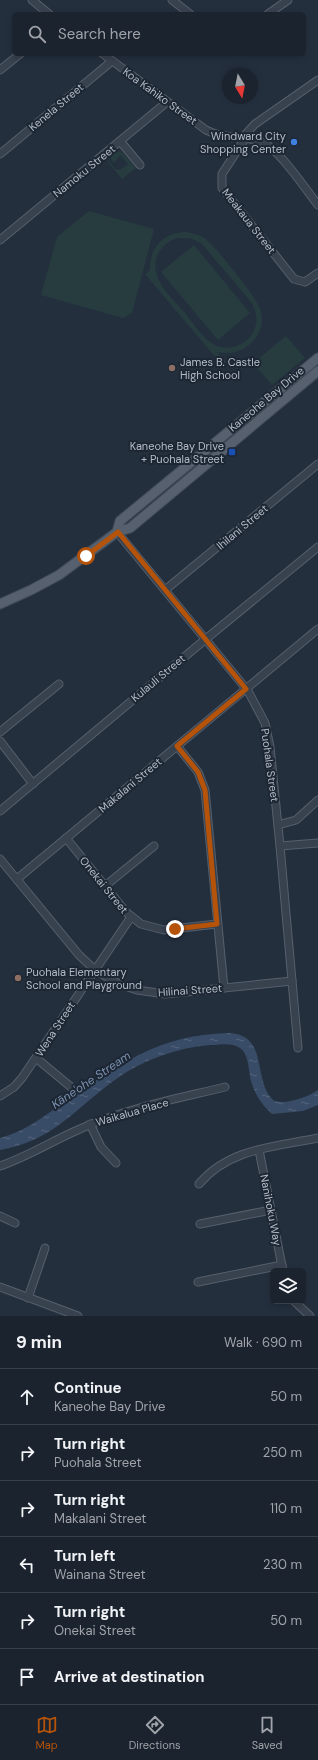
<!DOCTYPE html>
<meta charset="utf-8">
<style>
:root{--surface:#1b232e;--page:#242b36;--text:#f1f3f6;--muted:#a0a4aa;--line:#39404a;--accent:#b45309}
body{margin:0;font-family:"DM Sans",sans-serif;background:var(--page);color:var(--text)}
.controls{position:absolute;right:12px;bottom:12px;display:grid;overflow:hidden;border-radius:6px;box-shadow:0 2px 6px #0003}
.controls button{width:36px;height:36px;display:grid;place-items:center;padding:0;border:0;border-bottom:1px solid var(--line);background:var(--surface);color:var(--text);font:20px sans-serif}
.compass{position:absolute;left:222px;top:68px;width:36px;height:36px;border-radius:50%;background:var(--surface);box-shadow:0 2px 6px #0003;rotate:170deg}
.stop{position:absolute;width:12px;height:12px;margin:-9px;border:3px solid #b45309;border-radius:50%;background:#fff}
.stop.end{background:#b45309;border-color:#fff;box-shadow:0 1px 4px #0008}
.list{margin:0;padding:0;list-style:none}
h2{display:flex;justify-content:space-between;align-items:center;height:52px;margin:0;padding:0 16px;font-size:17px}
h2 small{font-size:13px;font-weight:400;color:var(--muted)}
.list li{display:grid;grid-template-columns:26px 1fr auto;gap:12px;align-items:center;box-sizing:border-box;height:56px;padding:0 16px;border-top:1px solid var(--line)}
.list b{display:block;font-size:15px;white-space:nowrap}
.list p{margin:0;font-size:13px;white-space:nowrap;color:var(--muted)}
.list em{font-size:13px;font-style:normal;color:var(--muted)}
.icon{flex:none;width:22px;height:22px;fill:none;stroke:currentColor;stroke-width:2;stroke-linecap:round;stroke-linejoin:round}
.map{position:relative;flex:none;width:318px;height:1316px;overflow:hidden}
.search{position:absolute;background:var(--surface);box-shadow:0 2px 6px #0003;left:12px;right:12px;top:12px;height:44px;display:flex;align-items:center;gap:10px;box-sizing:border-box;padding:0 14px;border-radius:6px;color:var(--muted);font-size:15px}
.sheet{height:388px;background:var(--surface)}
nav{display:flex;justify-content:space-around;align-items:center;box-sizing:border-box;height:56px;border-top:1px solid var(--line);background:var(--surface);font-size:11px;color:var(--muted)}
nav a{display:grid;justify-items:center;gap:2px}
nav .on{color:var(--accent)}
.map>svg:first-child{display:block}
.grass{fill:#263c3f;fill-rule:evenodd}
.water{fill:url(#water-ripples)}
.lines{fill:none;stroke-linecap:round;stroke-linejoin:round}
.minor-casing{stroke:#565f6c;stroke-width:9}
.major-casing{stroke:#414a57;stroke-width:11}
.minor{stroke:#38414e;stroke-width:7}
.major{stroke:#56606e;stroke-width:9}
.route{stroke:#b45309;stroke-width:5}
.shop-dot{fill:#3f7fe0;stroke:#1d2633;stroke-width:1.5}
.education-dot{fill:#8d6e63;stroke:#1d2633;stroke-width:1.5}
.transit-dot{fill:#1a4fb4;stroke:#1d2633;stroke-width:1.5}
.labels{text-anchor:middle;stroke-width:4;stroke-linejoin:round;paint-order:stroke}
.street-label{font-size:11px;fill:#b4bcc9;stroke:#1d2633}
.poi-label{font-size:11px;fill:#b4bcc9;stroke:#1d2633;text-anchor:end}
.water-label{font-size:12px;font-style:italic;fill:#7c92b1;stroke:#1d2633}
</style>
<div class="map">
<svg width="318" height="1316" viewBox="0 0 318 1316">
<defs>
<pattern id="water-ripples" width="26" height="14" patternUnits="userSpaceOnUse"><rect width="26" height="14" fill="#394c67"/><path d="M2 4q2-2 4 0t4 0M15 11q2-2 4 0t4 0" fill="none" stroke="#53647b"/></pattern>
</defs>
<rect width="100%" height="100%" fill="#242f3e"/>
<!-- grass -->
<g class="grass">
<path d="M121 151 136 168 122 179 106 160 107 159 116 170 118 169 120 170 128 164 120 155 114 163 110 157 116 152Z"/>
<path d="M89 211 154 229 132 313 123 318 41 295 57 237Z"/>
<path d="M186 232C193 233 200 235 206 239 217 249 259 299 261 312 264 324 259 337 249 345 240 353 229 354 217 352L226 362 222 365 145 274 150 270C149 248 164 232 186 232ZM177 238H190L202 244 251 302C257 312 259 323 252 334 245 345 230 351 217 346 204 341 194 324 185 313 172 298 149 279 157 256 161 247 168 241 177 238Z"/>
<path d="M194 245 250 313 218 340 161 272Z"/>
<path d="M286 336 305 358 272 385 253 363Z"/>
</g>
<!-- water -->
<path class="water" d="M229 1033C269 1035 252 1079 273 1100 284 1106 308 1097 318 1090V1105L303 1111 272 1114C262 1105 256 1096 252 1084 248 1073 250 1055 240 1048 232 1042 219 1045 210 1045 175 1048 140 1061 112 1082 73 1111 52 1141 0 1150V1138C24 1132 43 1117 63 1103 120 1064 157 1035 229 1033Z"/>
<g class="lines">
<defs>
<g id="minor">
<path d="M32 0 49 14"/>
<path d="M172 0 190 14"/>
<path d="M268 14 288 0"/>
<path d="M103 54 206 130C223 139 242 136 260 141 278 147 306 190 318 205"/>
<path d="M0 70 20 54"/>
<path d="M243 137 255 124 318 80"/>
<path d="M246 137 222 174V188L294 279 305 282 318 273"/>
<path d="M120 141 140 165"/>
<path d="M0 154 112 61"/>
<path d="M0 240 167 102"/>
<path d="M117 532 248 691 265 723 270 747 280 846 298 1048"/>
<path d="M165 590 318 464"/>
<path d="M0 732 59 684"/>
<path d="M0 741 33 784"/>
<path d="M177 746 198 772 205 790 224 988"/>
<path d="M0 811 207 638 318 547"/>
<path d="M278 825 296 820 318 800"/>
<path d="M66 838 126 912 141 924 164 930 217 924"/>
<path d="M280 846 318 843"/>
<path d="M0 859 79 955 95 970 119 984 137 990 165 994 292 981"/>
<path d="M17 879 318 629"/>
<path d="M105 886 154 846"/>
<path d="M36 1058 71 1087"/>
<path d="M0 1096 14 1087 22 1078 131 917"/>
<path d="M90 1124 101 1147 116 1163"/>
<path d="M259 1150 283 1271"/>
<path d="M0 1166C32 1155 60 1136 92 1124 134 1107 180 1098 225 1087"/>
<path d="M199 1184C229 1148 275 1147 318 1138"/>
<path d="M0 1216 15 1223"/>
<path d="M200 1224 271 1210"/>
<path d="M198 1282 282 1265"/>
<path d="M0 1287 78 1316"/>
<path d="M28 1298 45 1248"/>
<path d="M294 1301 310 1316"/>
</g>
<g id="major">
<path d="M117 532 120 521 318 358"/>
<path d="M0 604 31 590 59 575 117 532 130 528 318 371"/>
</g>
</defs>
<!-- minor casing -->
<use href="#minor" class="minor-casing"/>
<!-- major casing -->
<use href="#major" class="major-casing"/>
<!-- minor -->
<use href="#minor" class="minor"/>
<!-- major -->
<use href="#major" class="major"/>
</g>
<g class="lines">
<!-- route -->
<path class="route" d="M86 556 118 532 246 689 177 746 198 772 205 790 217 924 175 929"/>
</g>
<!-- markers -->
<circle class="shop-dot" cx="294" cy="142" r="4"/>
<g class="education-dot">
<circle cx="172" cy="368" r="4"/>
<circle cx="18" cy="978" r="4"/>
</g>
<rect class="transit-dot" x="228" y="448" width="8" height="8" rx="2"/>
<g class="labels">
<!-- street labels -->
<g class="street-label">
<text transform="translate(160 96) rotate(36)" y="4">Koa Kahiko Street</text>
<text transform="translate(56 107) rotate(-40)" y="4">Kenela Street</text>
<text transform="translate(84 171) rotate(-39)" y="4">Namoku Street</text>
<text transform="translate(249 221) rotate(52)" y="4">Meakaua Street</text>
<text transform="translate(266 399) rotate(-40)" y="4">Kaneohe Bay Drive</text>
<text transform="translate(242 527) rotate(-40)" y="4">Ihilani Street</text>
<text transform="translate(158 678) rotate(-40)" y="4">Kulauli Street</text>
<text transform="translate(270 765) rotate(82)" y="4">Puohala Street</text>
<text transform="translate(130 785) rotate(-40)" y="4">Makalani Street</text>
<text transform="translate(104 885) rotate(51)" y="4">Onekai Street</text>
<text transform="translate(190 990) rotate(-4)" y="4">Hilinai Street</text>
<text transform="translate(55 1029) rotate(-57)" y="4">Wena Street</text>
<text transform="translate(132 1112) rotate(-16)" y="4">Waikalua Place</text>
<text transform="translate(271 1210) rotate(79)" y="4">Nanihoku Way</text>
</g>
<!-- poi labels -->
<g class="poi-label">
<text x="286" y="140">Windward City<tspan x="286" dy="13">Shopping Center</tspan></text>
<text x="180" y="366" text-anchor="start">James B. Castle<tspan x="180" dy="13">High School</tspan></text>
<text x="224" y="450">Kaneohe Bay Drive<tspan x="224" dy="13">+ Puohala Street</tspan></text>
<text x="26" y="976" text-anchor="start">Puohala Elementary<tspan x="26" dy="13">School and Playground</tspan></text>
</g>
<!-- water labels -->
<g class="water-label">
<text transform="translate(91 1080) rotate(-34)" y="4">Kāne'ohe Stream</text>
</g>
</g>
</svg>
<div class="controls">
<button><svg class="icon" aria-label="layers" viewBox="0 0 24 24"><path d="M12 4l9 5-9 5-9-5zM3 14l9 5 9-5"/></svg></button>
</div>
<svg class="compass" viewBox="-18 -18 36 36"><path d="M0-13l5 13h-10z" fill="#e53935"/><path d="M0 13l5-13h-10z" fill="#a0a4aa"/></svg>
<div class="stop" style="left:86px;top:556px"></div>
<div class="stop end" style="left:175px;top:929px"></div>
<div class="search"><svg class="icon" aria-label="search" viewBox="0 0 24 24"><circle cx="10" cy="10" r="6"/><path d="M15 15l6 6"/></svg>Search here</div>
</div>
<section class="sheet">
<h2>9 min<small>Walk · 690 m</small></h2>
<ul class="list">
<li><svg class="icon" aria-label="ahead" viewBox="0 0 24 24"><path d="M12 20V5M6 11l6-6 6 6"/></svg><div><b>Continue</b><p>Kaneohe Bay Drive</p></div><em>50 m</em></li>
<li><svg class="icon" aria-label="right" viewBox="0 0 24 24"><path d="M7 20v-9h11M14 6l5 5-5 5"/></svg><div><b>Turn right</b><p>Puohala Street</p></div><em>250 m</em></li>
<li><svg class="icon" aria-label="right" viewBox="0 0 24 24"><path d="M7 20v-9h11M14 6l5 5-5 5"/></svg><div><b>Turn right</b><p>Makalani Street</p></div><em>110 m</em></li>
<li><svg class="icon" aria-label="left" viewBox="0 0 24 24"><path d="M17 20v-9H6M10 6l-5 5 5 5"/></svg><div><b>Turn left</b><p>Wainana Street</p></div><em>230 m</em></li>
<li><svg class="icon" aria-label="right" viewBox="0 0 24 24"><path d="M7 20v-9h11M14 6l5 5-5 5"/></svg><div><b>Turn right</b><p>Onekai Street</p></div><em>50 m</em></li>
<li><svg class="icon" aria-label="arrive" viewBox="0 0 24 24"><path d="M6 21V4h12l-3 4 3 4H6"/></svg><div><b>Arrive at destination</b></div></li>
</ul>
</section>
<nav>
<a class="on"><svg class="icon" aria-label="map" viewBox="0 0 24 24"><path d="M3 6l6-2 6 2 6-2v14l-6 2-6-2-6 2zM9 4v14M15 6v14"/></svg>Map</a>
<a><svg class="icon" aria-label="directions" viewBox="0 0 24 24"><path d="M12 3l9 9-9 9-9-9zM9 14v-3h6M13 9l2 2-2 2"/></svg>Directions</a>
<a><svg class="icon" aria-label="saved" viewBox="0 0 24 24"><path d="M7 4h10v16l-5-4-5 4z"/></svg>Saved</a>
</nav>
